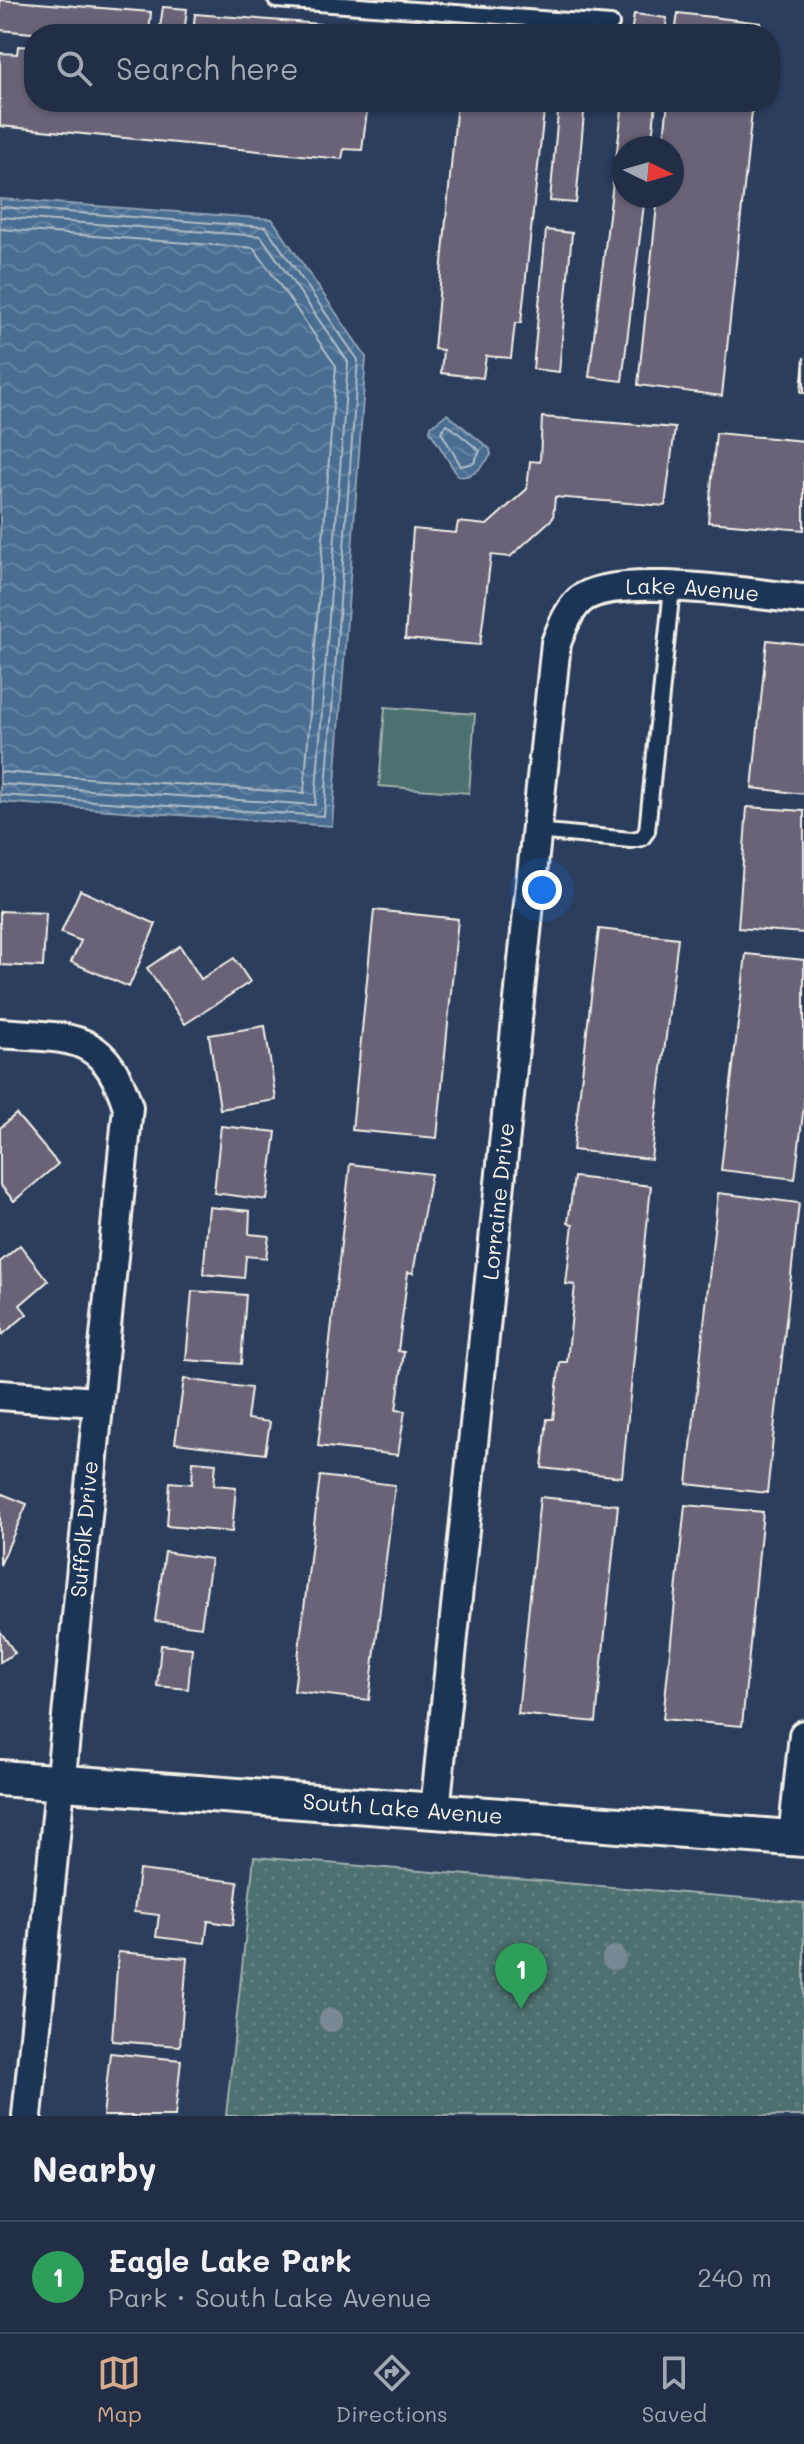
<!DOCTYPE html>
<meta charset="utf-8">
<style>
:root{--surface:#212e46;--page:#2d3a51;--text:#f1f3f6;--muted:#a2a8b3;--line:#3e4a5f;--accent:#d6ab8b}
body{margin:0;font-family:Mali,sans-serif;background:var(--page);color:var(--text)}
.compass{position:absolute;left:612px;top:136px;width:72px;height:72px;border-radius:50%;background:var(--surface);box-shadow:0 2px 6px #0004;rotate:95deg}
.you{position:absolute;left:542px;top:890px;width:28px;height:28px;margin:-20px;border:6px solid #fff;border-radius:50%;background:#1a73e8;box-shadow:0 0 0 12px #1a73e833}
.badge{display:grid;place-items:center;width:52px;height:52px;border-radius:50%;background:var(--accent);color:#fff;font-size:26px;font-weight:700}
.pin{position:absolute;translate:-50% -66px;filter:drop-shadow(0 2px 4px #0008)}
.pin::after{content:'';position:absolute;top:42px;width:28px;height:24px;background:inherit;clip-path:polygon(0 0,100% 0,50% 100%)}
.list{margin:0;padding:0;list-style:none}
h2{display:flex;justify-content:space-between;align-items:center;height:104px;margin:0;padding:0 32px;font-size:34px}
h2 small{font-size:26px;font-weight:400;color:var(--muted)}
.list li{display:grid;grid-template-columns:52px 1fr auto;gap:24px;align-items:center;box-sizing:border-box;height:112px;padding:0 32px;border-top:2px solid var(--line)}
.list b{display:block;font-size:30px;white-space:nowrap}
.list p{margin:0;font-size:26px;white-space:nowrap;color:var(--muted)}
.list em{font-size:26px;font-style:normal;color:var(--muted)}
.icon{flex:none;width:44px;height:44px;fill:none;stroke:currentColor;stroke-width:2;stroke-linecap:round;stroke-linejoin:round}
.map{position:relative;flex:none;width:804px;height:2116px;overflow:hidden}
.search{position:absolute;background:var(--surface);box-shadow:0 2px 6px #0004;left:24px;right:24px;top:24px;height:88px;display:flex;align-items:center;gap:20px;box-sizing:border-box;padding:0 28px;border-radius:32px;color:var(--muted);font-size:30px}
.sheet{height:216px;background:var(--surface)}
nav{display:flex;justify-content:space-around;align-items:center;box-sizing:border-box;height:112px;border-top:2px solid var(--line);background:var(--surface);font-size:22px;color:var(--muted)}
nav a{display:grid;justify-items:center;gap:4px}
nav .on{color:var(--accent)}
.map>svg:first-child{display:block}
.green{fill:#4e6f70;stroke:#a1b0ac;stroke-width:2}
.park{fill:url(#park-dots);stroke:#a1b0ac;stroke-width:2}
.water{fill:url(#water-waves);stroke:#8ea2b4;stroke-width:2}
.lines{fill:none;stroke-linecap:round;stroke-linejoin:round}
.shore{stroke:#b0bdc6;stroke-width:2}
.building{fill:#6a6478;stroke:#f4f1e8;stroke-width:2}
.service-casing{stroke:#f4f1e8;stroke-width:20}
.minor-casing{stroke:#f4f1e8;stroke-width:34}
.tertiary-casing{stroke:#f4f1e8;stroke-width:40}
.service{stroke:#1d3557;stroke-width:14}
.minor{stroke:#1d3557;stroke-width:28}
.tertiary{stroke:#1d3557;stroke-width:34}
.tree{fill:#7a8893}
.labels{text-anchor:middle;stroke-width:6;stroke-linejoin:round;paint-order:stroke}
.street-label{font-size:22px;fill:#f4f1e8;stroke:#1d3557}
</style>
<div class="map">
<svg width="804" height="2116" viewBox="0 0 804 2116">
<defs>
<pattern id="park-dots" width="8" height="8" patternUnits="userSpaceOnUse" patternTransform="scale(2)"><rect width="8" height="8" fill="#4e6f70"/><path d="M2 2h.1M6 6h.1" fill="none" stroke="#688484" stroke-width="1.8" stroke-linecap="round"/></pattern>
<pattern id="water-waves" width="16" height="10" patternUnits="userSpaceOnUse" patternTransform="scale(2)"><rect width="16" height="10" fill="#4a6e92"/><path d="M0 5q4-4 8 0t8 0" fill="none" stroke="#6583a1"/></pattern>
</defs>
<rect width="100%" height="100%" fill="#2c3e5e"/>
<filter id="ink" filterUnits="userSpaceOnUse"><feTurbulence type="fractalNoise" baseFrequency=".0125" numOctaves="2"/><feDisplacementMap in="SourceGraphic" scale="16" xChannelSelector="R" yChannelSelector="G"/><feConvolveMatrix kernelMatrix="1 2 1 2 8 2 1 2 1" color-interpolation-filters="sRGB"/></filter>
<g filter="url(#ink)">
<!-- green -->
<path class="green" d="M385 707 475 714 469 793 379 786Z"/>
<!-- park -->
<path class="park" d="M254 1857 804 1903V2116H226Z"/>
<!-- water -->
<g class="water">
<path d="M0 199 272 219 366 357 332 826 0 802Z"/>
<path d="M447 414 490 449 491 455C483 466 473 479 458 476L430 431 431 426Z"/>
</g>
<g class="lines">
<!-- shore -->
<g class="shore">
<path d="M0 207 266 227 358 360 324 816 0 795"/>
<path d="M0 217 261 236 348 362 315 805 0 784"/>
<path d="M0 229 254 248 336 366 304 793 0 772"/>
<path d="M447 424 480 451 474 463 461 466 441 432Z"/>
</g>
</g>
<!-- building -->
<g class="building">
<path d="M0 0 151 12 149 34H42L0 30Z"/>
<path d="M163 7 187 9 184 34H159Z"/>
<path d="M678 13 761 23 760 34H675Z"/>
<path d="M195 14 409 31 193 34Z"/>
<path d="M634 14 667 18 665 34H631Z"/>
<path d="M535 30 581 34H535Z"/>
<path d="M18 46 34 47V102H350V107L367 111 362 150 344 149 342 159 0 126V53L17 54Z"/>
<path d="M457 102H545L521 323H515L511 358 486 356 483 378 441 373 443 350 434 349Z"/>
<path d="M559 102H585L576 203 550 201Z"/>
<path d="M623 102H656L651 148H624V196H645L622 381 589 377Z"/>
<path d="M668 102H753L722 396 638 385 658 196H672V148H663Z"/>
<path d="M546 230 572 233 559 372 533 369Z"/>
<path d="M804 357V393L801 392Z"/>
<path d="M542 417 675 428 665 506 555 497 553 518 510 557 491 555 480 645 405 639 413 529 456 533 458 522 487 525 527 489 530 461 540 462Z"/>
<path d="M716 433 804 441V530L708 522Z"/>
<path d="M767 640 804 644V794L752 788Z"/>
<path d="M747 807 804 811V933L738 928Z"/>
<path d="M80 890 156 924 129 987 71 962 81 941 61 933Z"/>
<path d="M374 910 458 919 437 1138 352 1130Z"/>
<path d="M0 911 46 913 43 967 0 965Z"/>
<path d="M599 929 678 938 651 1159 573 1150Z"/>
<path d="M180 946 201 979 234 958 250 982 185 1024 147 968Z"/>
<path d="M746 954 804 960V1105L795 1179 721 1170Z"/>
<path d="M265 1026 276 1100 220 1109 209 1035Z"/>
<path d="M16 1114 58 1164 14 1201 0 1185V1128Z"/>
<path d="M221 1126 276 1132 267 1200 214 1193Z"/>
<path d="M350 1164 431 1174 413 1273 408 1272 398 1351 404 1352 396 1410 405 1411 398 1455 318 1446Z"/>
<path d="M574 1177 651 1186 622 1477 542 1468 547 1419H553L560 1362H567L575 1285 566 1284 573 1224 568 1223Z"/>
<path d="M718 1193 799 1203 767 1493 687 1484Z"/>
<path d="M209 1207 250 1211 249 1234 269 1236 266 1258 246 1256 244 1278 203 1274Z"/>
<path d="M20 1245 48 1281 20 1305 27 1314 2 1335 0 1262Z"/>
<path d="M192 1291 246 1295 241 1364 186 1360Z"/>
<path d="M184 1379 251 1388 247 1419 270 1422 265 1454 175 1443Z"/>
<path d="M193 1461 216 1463 214 1485 236 1487 232 1532 167 1526 170 1482 192 1484Z"/>
<path d="M320 1476 395 1485 369 1700 294 1691Z"/>
<path d="M0 1493 27 1504 0 1565Z"/>
<path d="M540 1497 618 1505 596 1722 518 1714Z"/>
<path d="M685 1505 763 1512 742 1726 663 1719Z"/>
<path d="M165 1552 211 1559 201 1627 155 1621Z"/>
<path d="M0 1631 15 1653 0 1662Z"/>
<path d="M161 1645 192 1648 188 1689 157 1686Z"/>
<path d="M139 1870 238 1882 233 1925 208 1921 205 1943 156 1937 159 1915 134 1912Z"/>
<path d="M118 1952 187 1958 180 2046 112 2041Z"/>
<path d="M110 2053 181 2060 175 2116H103Z"/>
</g>
<g class="lines">
<defs>
<g id="service">
<path d="M276 0 611 24"/>
<path d="M536 831 631 840 642 838 647 831 672 588"/>
</g>
<g id="minor">
<path d="M0 1033C70 1039 104 1030 128 1107L27 2116"/>
<path d="M0 1395 96 1402"/>
<path id="s1" d="M435 1810 556 643C562 628 568 611 580 600 612 571 758 595 804 599"/>
<path d="M793 1838 804 1735"/>
</g>
<g id="tertiary">
<path id="s2" d="M0 1778 804 1839"/>
</g>
</defs>
<!-- service casing -->
<use href="#service" class="service-casing"/>
<!-- minor casing -->
<use href="#minor" class="minor-casing"/>
<!-- tertiary casing -->
<use href="#tertiary" class="tertiary-casing"/>
<!-- service -->
<use href="#service" class="service"/>
<!-- minor -->
<use href="#minor" class="minor"/>
<!-- tertiary -->
<use href="#tertiary" class="tertiary"/>
</g>
<!-- trees -->
<g class="tree">
<circle cx="614" cy="1958" r="12"/>
<circle cx="331" cy="2020" r="12"/>
</g>
</g>
<g class="labels">
<!-- street labels -->
<g class="street-label">
<text dy="8" stroke="none"><textPath href="#s1" startOffset="1338">Lake Avenue</textPath></text>
<text dy="8" stroke="none"><textPath href="#s1" startOffset="612">Lorraine Drive</textPath></text>
<text transform="translate(84 1529) rotate(-85)" y="8">Suffolk Drive</text>
<text dy="8" stroke="none"><textPath href="#s2" startOffset="404">South Lake Avenue</textPath></text>
</g>
</g>
</svg>
<svg class="compass" viewBox="-18 -18 36 36"><path d="M0-13l5 13h-10z" fill="#e53935"/><path d="M0 13l5-13h-10z" fill="#a2a8b3"/></svg>
<div class="you"></div>
<div class="pin badge" style="left:521px;top:2009px;background:#2e9e5b">1</div>
<div class="search"><svg class="icon" aria-label="search" viewBox="0 0 24 24"><circle cx="10" cy="10" r="6"/><path d="M15 15l6 6"/></svg>Search here</div>
</div>
<section class="sheet">
<h2>Nearby<small></small></h2>
<ul class="list">
<li><span class="badge" style="background:#2e9e5b">1</span><div><b>Eagle Lake Park</b><p>Park · South Lake Avenue</p></div><em>240 m</em></li>
</ul>
</section>
<nav>
<a class="on"><svg class="icon" aria-label="map" viewBox="0 0 24 24"><path d="M3 6l6-2 6 2 6-2v14l-6 2-6-2-6 2zM9 4v14M15 6v14"/></svg>Map</a>
<a><svg class="icon" aria-label="directions" viewBox="0 0 24 24"><path d="M12 3l9 9-9 9-9-9zM9 14v-3h6M13 9l2 2-2 2"/></svg>Directions</a>
<a><svg class="icon" aria-label="saved" viewBox="0 0 24 24"><path d="M7 4h10v16l-5-4-5 4z"/></svg>Saved</a>
</nav>
